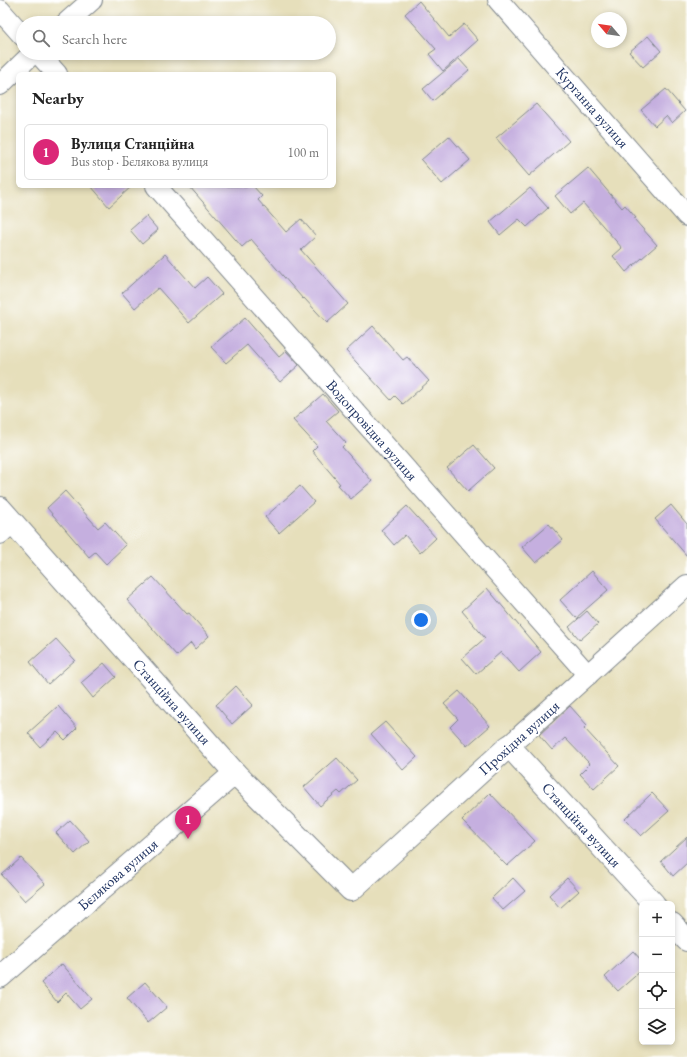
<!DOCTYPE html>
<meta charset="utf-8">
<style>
:root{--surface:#fff;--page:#f2f2f2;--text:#222;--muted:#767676;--line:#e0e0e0;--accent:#db2777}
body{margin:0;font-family:"EB Garamond",serif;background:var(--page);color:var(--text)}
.controls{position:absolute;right:12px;bottom:12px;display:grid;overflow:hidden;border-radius:6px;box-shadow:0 2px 6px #0003}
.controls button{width:36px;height:36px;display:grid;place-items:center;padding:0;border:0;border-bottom:1px solid var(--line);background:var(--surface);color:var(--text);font:20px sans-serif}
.compass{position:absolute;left:591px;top:12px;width:36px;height:36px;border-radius:50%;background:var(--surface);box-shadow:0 2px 6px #0003;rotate:299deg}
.you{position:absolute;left:421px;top:620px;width:14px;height:14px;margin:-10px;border:3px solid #fff;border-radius:50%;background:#1a73e8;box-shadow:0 0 0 6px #1a73e833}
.badge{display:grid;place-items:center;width:26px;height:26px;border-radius:50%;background:var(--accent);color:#fff;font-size:13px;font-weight:700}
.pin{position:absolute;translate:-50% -33px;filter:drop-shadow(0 1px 2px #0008)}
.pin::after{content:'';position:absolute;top:21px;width:14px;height:12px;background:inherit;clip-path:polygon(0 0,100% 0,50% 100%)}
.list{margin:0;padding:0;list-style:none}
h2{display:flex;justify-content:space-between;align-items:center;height:52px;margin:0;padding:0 16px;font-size:17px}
h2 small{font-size:13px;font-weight:400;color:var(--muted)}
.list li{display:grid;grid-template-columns:26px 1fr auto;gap:12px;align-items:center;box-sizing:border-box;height:56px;margin:0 8px 8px;padding:0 8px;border:1px solid var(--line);border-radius:6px}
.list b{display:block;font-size:15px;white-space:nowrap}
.list p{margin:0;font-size:13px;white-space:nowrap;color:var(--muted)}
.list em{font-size:13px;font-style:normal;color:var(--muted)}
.icon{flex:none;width:22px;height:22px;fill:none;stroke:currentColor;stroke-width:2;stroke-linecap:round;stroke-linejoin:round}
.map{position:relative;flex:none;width:687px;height:1057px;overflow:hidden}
.search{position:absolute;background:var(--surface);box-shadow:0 2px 6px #0003;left:16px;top:16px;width:320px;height:44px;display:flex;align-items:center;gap:10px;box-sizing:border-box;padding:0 14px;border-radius:22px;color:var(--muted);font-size:15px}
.panel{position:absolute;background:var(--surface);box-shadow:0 2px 6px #0003;left:16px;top:72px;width:320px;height:116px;border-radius:6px}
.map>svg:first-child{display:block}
.building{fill:#c5afdf}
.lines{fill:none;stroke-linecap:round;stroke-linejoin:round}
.street-casing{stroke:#80878c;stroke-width:22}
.secondary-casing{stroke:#80878c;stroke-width:24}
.street{stroke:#fff;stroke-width:20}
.secondary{stroke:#fff;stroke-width:22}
.labels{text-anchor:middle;stroke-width:4;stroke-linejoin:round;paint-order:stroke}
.street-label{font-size:15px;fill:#1b2f5e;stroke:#fff}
</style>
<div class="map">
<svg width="687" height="1057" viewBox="0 0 687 1057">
<rect width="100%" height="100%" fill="#fff"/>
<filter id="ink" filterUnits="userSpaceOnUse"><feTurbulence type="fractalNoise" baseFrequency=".025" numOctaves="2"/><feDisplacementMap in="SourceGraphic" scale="8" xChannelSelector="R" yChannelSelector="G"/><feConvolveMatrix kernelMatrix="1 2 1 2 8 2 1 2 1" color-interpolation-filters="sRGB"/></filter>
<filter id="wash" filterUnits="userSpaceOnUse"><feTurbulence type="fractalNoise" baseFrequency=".012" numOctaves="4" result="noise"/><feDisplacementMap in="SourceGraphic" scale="16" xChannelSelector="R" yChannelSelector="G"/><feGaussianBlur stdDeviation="0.9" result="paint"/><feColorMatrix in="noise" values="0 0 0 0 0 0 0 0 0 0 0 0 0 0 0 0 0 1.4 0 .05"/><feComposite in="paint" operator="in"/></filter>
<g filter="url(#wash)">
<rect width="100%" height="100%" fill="#e6dfbb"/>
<g id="blocks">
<!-- building -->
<g class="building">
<path d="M419 1 449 37 464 24 478 40 443 71 429 54 436 49 405 14Z"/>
<path d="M648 36 661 51 643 67 629 52Z"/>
<path d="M459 59 469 70 433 101 423 89Z"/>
<path d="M666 89 685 111 672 123 666 116 655 126 641 110Z"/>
<path d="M536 104 569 141 529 176 496 138Z"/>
<path d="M449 136 470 160 442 184 421 160Z"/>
<path d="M588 168 622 208 625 205 636 218 634 219 657 245 626 272 613 256 622 248 583 203 570 214 555 196Z"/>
<path d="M91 186H132L109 207Z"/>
<path d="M189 186H253L262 196 258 200 286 232 301 219 316 236 301 250 348 304 327 323 304 298 303 299 251 239 242 247Z"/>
<path d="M530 188 548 208 527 227 519 219 500 235 490 222Z"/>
<path d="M146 216 158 230 142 244 130 230Z"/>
<path d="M165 254 195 288 207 277 222 294 189 323 158 288 135 308 122 293Z"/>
<path d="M245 318 279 357 286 351 299 365 280 382 247 345 226 363 211 347Z"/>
<path d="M373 326 403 360 407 357 429 381 403 404 395 396 391 400 346 351Z"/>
<path d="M323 394 338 411 326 421 346 443 342 447 372 481 351 499 338 485 340 484 312 451 317 446 293 420Z"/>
<path d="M474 445 494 468 468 491 447 468Z"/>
<path d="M300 486 314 502 279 533 265 517Z"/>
<path d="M65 491 98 528 105 522 126 545 106 564 95 552 89 557 47 508Z"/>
<path d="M671 505 687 524V556L655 519Z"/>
<path d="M407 506 436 538 420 553 405 535 394 545 381 530Z"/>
<path d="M549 524 563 540 536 563 522 547Z"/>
<path d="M592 571 608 590 576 618 560 600Z"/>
<path d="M153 577 187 614 189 613 209 636 195 649 191 643 177 656 127 600Z"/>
<path d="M487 588 541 652 519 672 501 652 476 674 462 658 485 638 462 611Z"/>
<path d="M587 611 598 624 580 640 569 627Z"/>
<path d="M56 639 75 660 48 684 30 662Z"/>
<path d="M104 663 116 677 93 698 81 683Z"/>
<path d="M236 686 253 705 232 724 216 705Z"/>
<path d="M459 691 490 726 467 746 450 727 458 719 444 704Z"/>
<path d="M58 706 77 728 65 740 57 732 40 747 28 733Z"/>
<path d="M570 706 587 725 584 728 619 766 594 789 580 774 590 764 565 738 552 750 539 735Z"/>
<path d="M385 722 417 757 403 770 371 734Z"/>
<path d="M337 758 357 780 341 794 338 791 320 806 304 787Z"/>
<path d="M490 793 535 841 507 866 462 820Z"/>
<path d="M652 793 669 811 641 836 625 819Z"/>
<path d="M70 820 89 841 75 854 56 833Z"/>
<path d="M687 837V863L673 876 661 861Z"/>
<path d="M21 858 45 884 25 901 2 875Z"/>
<path d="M513 878 525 891 503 910 492 898Z"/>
<path d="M567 878 579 891 560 908 549 895Z"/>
<path d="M633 951 642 961V970L618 991 605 977Z"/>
<path d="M62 964 92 999 80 1009 66 993 57 1002 41 983Z"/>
<path d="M145 982 167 1007 148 1023 127 998Z"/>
</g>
</g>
</g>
<g filter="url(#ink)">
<use href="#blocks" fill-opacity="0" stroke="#80878c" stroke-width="1"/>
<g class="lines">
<defs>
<g id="street">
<path id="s1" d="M498 0 687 216"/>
<path d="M0 10 23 36"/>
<path d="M66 23 92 0"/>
<path d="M38 53 57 74"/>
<path d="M0 85 33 53"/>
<path id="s2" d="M156 186 588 675"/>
<path d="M0 534 13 522"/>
<path d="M509 746 687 585"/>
</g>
<g id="secondary">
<path id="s3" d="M0 508 235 773 351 890 509 746 654 904"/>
<path d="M672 924 687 940"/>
<path id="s4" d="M0 977 235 773"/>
</g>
</defs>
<!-- street casing -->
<use href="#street" class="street-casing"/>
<!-- secondary casing -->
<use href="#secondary" class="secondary-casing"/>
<!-- street -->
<use href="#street" class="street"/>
<!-- secondary -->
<use href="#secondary" class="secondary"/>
</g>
</g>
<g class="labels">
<!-- street labels -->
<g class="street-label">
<text dy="5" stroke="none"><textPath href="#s1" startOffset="143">Курганна вулиця</textPath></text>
<text dy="5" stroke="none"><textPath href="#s2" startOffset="326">Водопровідна вулиця</textPath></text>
<text dy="5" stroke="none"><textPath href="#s3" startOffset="259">Станційна вулиця</textPath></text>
<text transform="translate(519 738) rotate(-42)" y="5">Прохідна вулиця</text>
<text dy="5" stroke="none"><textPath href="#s3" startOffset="840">Станційна вулиця</textPath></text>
<text dy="5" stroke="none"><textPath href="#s4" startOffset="156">Бєлякова вулиця</textPath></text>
</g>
</g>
</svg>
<div class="controls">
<button>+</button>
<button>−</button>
<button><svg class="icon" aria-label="locate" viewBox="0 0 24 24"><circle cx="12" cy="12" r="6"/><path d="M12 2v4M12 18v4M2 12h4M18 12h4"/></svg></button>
<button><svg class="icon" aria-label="layers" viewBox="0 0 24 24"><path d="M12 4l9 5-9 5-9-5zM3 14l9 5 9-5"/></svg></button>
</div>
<svg class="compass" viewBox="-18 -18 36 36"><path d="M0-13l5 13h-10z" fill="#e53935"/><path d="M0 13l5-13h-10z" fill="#767676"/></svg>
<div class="you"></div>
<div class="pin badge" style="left:188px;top:839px">1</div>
<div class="search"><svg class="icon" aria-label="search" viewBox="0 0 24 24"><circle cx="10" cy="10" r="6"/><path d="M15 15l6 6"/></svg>Search here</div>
<section class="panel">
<h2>Nearby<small></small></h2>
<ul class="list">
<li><span class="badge">1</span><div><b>Вулиця Станційна</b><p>Bus stop · Бєлякова вулиця</p></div><em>100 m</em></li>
</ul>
</section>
</div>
